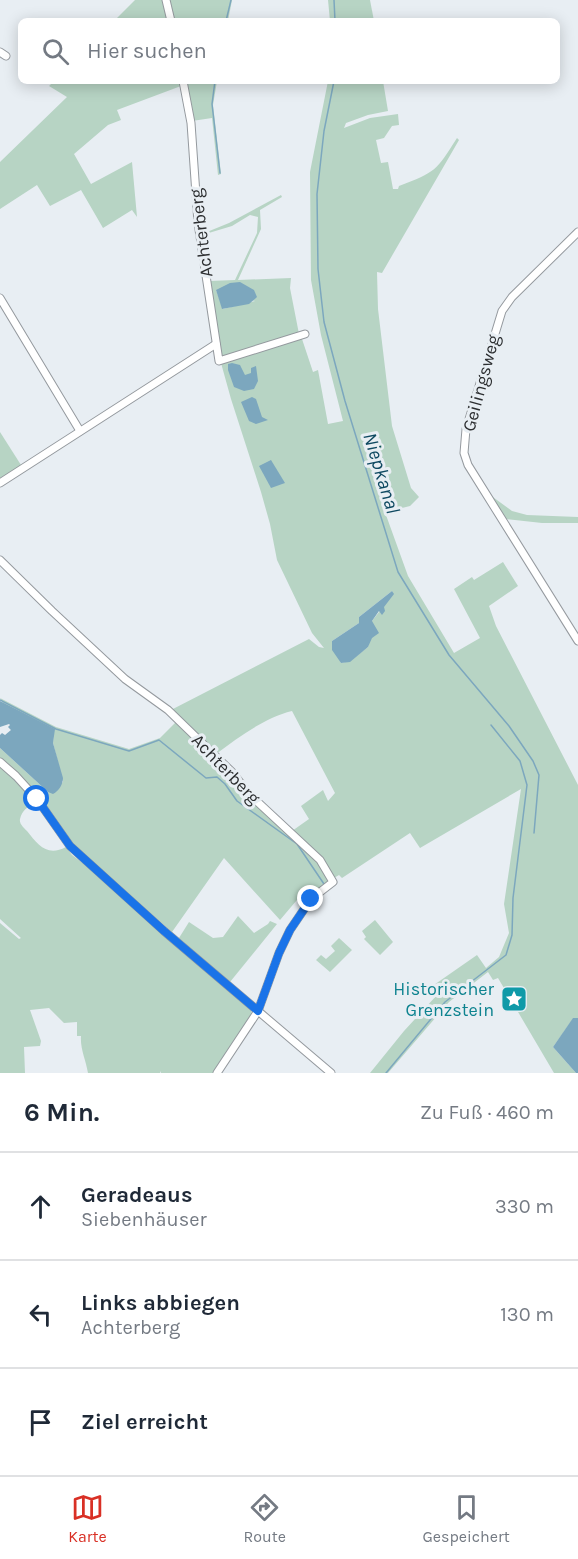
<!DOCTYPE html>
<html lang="de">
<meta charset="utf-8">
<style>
:root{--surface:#fff;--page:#f2f2f3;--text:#1f2937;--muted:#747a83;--line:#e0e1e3;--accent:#d93025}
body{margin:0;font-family:Karla,sans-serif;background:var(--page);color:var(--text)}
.stop{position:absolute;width:18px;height:18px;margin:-14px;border:4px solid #1a73e8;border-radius:50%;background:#fff}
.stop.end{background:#1a73e8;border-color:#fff;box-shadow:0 2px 6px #0008}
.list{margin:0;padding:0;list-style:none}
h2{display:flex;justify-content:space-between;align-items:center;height:78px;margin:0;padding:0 24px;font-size:26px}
h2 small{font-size:20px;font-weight:400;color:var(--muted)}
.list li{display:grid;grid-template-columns:39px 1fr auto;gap:18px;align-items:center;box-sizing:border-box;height:108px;padding:0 24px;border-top:2px solid var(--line)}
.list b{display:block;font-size:22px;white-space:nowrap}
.list p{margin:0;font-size:20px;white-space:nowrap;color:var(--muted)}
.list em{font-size:20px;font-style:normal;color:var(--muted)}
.icon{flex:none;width:33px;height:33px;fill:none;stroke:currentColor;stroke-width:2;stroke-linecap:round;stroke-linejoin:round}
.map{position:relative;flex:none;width:578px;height:1073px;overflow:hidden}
.search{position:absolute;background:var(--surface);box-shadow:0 3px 15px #0003;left:18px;right:18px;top:18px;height:66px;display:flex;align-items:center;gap:15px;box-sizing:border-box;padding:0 21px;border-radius:9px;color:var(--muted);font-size:22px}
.sheet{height:402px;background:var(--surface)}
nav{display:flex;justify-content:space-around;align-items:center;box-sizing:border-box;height:84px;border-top:2px solid var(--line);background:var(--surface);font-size:16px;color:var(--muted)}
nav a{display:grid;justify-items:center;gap:3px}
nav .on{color:var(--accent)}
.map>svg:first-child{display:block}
.green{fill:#b7d4c4;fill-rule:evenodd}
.water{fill:#7ca7be}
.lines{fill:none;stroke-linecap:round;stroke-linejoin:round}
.stream{stroke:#7ca7be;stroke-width:1.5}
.minor-casing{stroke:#94999e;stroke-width:9}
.minor{stroke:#fff;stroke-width:7}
.route{stroke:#1a73e8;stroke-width:8}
.labels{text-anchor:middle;stroke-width:6;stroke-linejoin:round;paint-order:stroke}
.street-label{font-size:18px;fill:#2c2e30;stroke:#e8eef3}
.culture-label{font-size:18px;fill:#0d838f;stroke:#e8eef3;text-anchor:end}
.water-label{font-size:20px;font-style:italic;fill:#0f4961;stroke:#e8eef3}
</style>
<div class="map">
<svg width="578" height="1073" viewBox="0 0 578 1073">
<rect width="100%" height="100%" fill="#e8eef3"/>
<!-- green -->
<g class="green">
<path d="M135 0H164L168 21H114Z"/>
<path d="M169 0H232L228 21H173Z"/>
<path d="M328 0H370L374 21H330Z"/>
<path d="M54 81H179L181 86 117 110 121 120 108 125 74 154 91 184 132 162 137 217 132 210 103 228 81 190 50 206 37 185 0 209V162L67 97 49 86Z"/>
<path d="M185 81H217L213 105 221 174 218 175 212 118 192 121Z"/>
<path d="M328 81H383L388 111 368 115 346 123 344 128 370 118 398 114 399 125 392 126 384 138 376 140 381 163 388 162 393 189H398L399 186C436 172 436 171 457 138L459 140 382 273 377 272 378 309 392 426 411 488 419 497 410 506 394 510 386 515 408 576 454 653 480 638 454 589 472 577 474 580 503 562 518 586 489 606 496 626 578 785V1018L573 1019 553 1047 576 1073H554L498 978 493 980 488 972 449 1002 388 1073H370L404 1031 437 995 431 987 477 955 486 968 499 957 509 933 504 904 521 789 420 848 410 833 342 878 339 875 334 878 319 856 292 831 309 819 301 806 323 790 328 801 335 793 292 711C264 718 239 737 216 754L171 710 309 639 319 647 324 648 312 633 277 560 270 524 261 492 231 399 221 363 299 338 302 339 313 372 318 370 328 424 343 421 321 335 311 280 310 172ZM392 591 393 594 372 621 368 647 350 661 341 663 332 641 359 623V617Z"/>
<path d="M281 195 282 197 260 210 261 229 238 280 291 278 290 288 299 334 224 358 220 356 209 281 235 280 257 233 258 217 250 215 232 226 202 235V234L229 223ZM216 290 255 301 223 309Z"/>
<path d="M0 432 21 465 0 479Z"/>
<path d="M490 495 512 511 527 515 578 517V523H542L505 519Z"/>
<path d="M0 698 56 727 129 749 160 738 176 722 322 865 331 882 318 891 315 888 302 894 280 920 224 858 172 932 77 850 0 759V748L48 792 63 782 53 743 54 729 3 703Z"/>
<path d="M0 767 14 778 35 802C28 807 22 810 20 819 19 824 24 828 27 831 38 845 47 857 66 847L72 855 88 867 251 1009 252 1017 213 1073H161L160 1071V1073H88C86 1060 80 1049 81 1036H77V1022L64 1023 49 1008 30 1010 41 1041 40 1046 24 1047 25 1073H0V923L19 939 21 938 0 919Z"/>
<path d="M238 916 254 933 268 924 270 921 277 924 230 982 179 938 189 922 213 938 223 937Z"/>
<path d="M375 920 393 942 380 955 364 939 366 937 362 931Z"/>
<path d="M339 938 352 950 330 972 316 960 321 955 326 959 335 951 331 946Z"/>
</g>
<!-- water -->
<g class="water">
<path d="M240 282 254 290 257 297 249 304 222 309 216 290 230 283Z"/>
<path d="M232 363 240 365 245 375 251 373V368L256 366 258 381 254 389 244 391 234 387 228 370V364Z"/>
<path d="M252 397 256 399 262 417 268 420 256 424 249 421 241 402Z"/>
<path d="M271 460 285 483 271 488 259 466Z"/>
<path d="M392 591 394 594 384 607 385 611 382 615 379 611 372 621 379 633 372 638 368 647 350 662 341 663 332 650V641L359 623V617Z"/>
<path d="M0 701 55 729 53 743 63 778C63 784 59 791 53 794L48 792 0 748V735L2 733 5 735 11 730 8 727 10 725 9 724 0 727Z"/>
<path d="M573 1018H578V1073H576L553 1047Z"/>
</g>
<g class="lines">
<!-- stream -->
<g class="stream">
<path d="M334 0 335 21"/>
<path d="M226 21 231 0"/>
<path d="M215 81 212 104 220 173"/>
<path d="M334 81 324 131 317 194 318 269 324 322 345 401 398 572 449 655 509 726 533 761 539 775 534 833"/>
<path d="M0 700 56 729 129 751 159 740 206 778 217 777 225 784 237 801 297 844 324 884"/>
<path d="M386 1073 445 1002 506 955 512 935 513 898 527 785 520 761 491 725"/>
</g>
<defs>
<g id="minor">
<path d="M166 0 171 21"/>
<path d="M0 52 6 56"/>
<path d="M183 81 191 123 198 223 219 361 305 334"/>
<path d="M578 232 512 297 502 311 466 429 464 453 468 465 578 641"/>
<path d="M0 298 80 431"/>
<path d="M0 483 216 344"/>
<path d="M0 560 52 611 125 679 168 710 232 772 249 794 320 860 333 882 311 899 290 930 279 953 258 1011 217 1073"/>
<path d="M0 762 16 776 37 799 70 846 164 931 331 1073"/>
</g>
</defs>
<!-- minor casing -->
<use href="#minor" class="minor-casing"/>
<!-- minor -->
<use href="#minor" class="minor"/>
</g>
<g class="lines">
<!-- route -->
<path class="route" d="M37 799 70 846 164 931 258 1011 279 953 290 930 311 899"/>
</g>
<!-- icons -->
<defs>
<symbol id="sight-square" viewBox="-11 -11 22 22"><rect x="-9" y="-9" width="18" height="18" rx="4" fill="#0f9aa8" stroke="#e8eef3"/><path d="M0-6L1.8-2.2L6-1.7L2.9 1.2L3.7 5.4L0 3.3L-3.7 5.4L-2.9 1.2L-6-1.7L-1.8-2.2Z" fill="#fff"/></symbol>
</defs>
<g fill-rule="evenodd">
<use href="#sight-square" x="499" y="984" width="30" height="30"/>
</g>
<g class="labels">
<!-- street labels -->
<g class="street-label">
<text transform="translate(201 233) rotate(-97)" y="6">Achterberg</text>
<text transform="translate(481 383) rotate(-75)" y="6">Geilingsweg</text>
<text transform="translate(226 769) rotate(46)" y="6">Achterberg</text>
</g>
<!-- culture labels -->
<g class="culture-label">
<text x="494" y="995">Historischer<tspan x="494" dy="21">Grenzstein</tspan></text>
</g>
<!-- water labels -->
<g class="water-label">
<text transform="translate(382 473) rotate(73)" y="7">Niepkanal</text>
</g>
</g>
</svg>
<div class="stop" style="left:37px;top:799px"></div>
<div class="stop end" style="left:311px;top:899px"></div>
<div class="search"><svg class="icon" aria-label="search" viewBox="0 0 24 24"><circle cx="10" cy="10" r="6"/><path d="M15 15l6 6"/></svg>Hier suchen</div>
</div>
<section class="sheet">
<h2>6 Min.<small>Zu Fuß · 460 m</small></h2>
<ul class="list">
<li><svg class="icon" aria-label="ahead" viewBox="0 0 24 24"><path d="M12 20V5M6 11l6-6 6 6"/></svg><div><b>Geradeaus</b><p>Siebenhäuser</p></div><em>330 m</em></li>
<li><svg class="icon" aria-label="left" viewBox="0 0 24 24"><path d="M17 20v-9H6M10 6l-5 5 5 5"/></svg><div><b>Links abbiegen</b><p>Achterberg</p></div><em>130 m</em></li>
<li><svg class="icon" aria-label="arrive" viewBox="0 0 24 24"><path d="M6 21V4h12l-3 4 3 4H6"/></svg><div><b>Ziel erreicht</b></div></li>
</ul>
</section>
<nav>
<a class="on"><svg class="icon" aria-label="map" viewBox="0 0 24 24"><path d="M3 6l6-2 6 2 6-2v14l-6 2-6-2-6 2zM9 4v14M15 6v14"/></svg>Karte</a>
<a><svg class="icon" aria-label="directions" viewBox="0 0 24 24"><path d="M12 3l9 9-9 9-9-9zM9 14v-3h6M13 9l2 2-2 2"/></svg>Route</a>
<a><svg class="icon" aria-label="saved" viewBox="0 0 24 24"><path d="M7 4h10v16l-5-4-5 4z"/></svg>Gespeichert</a>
</nav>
